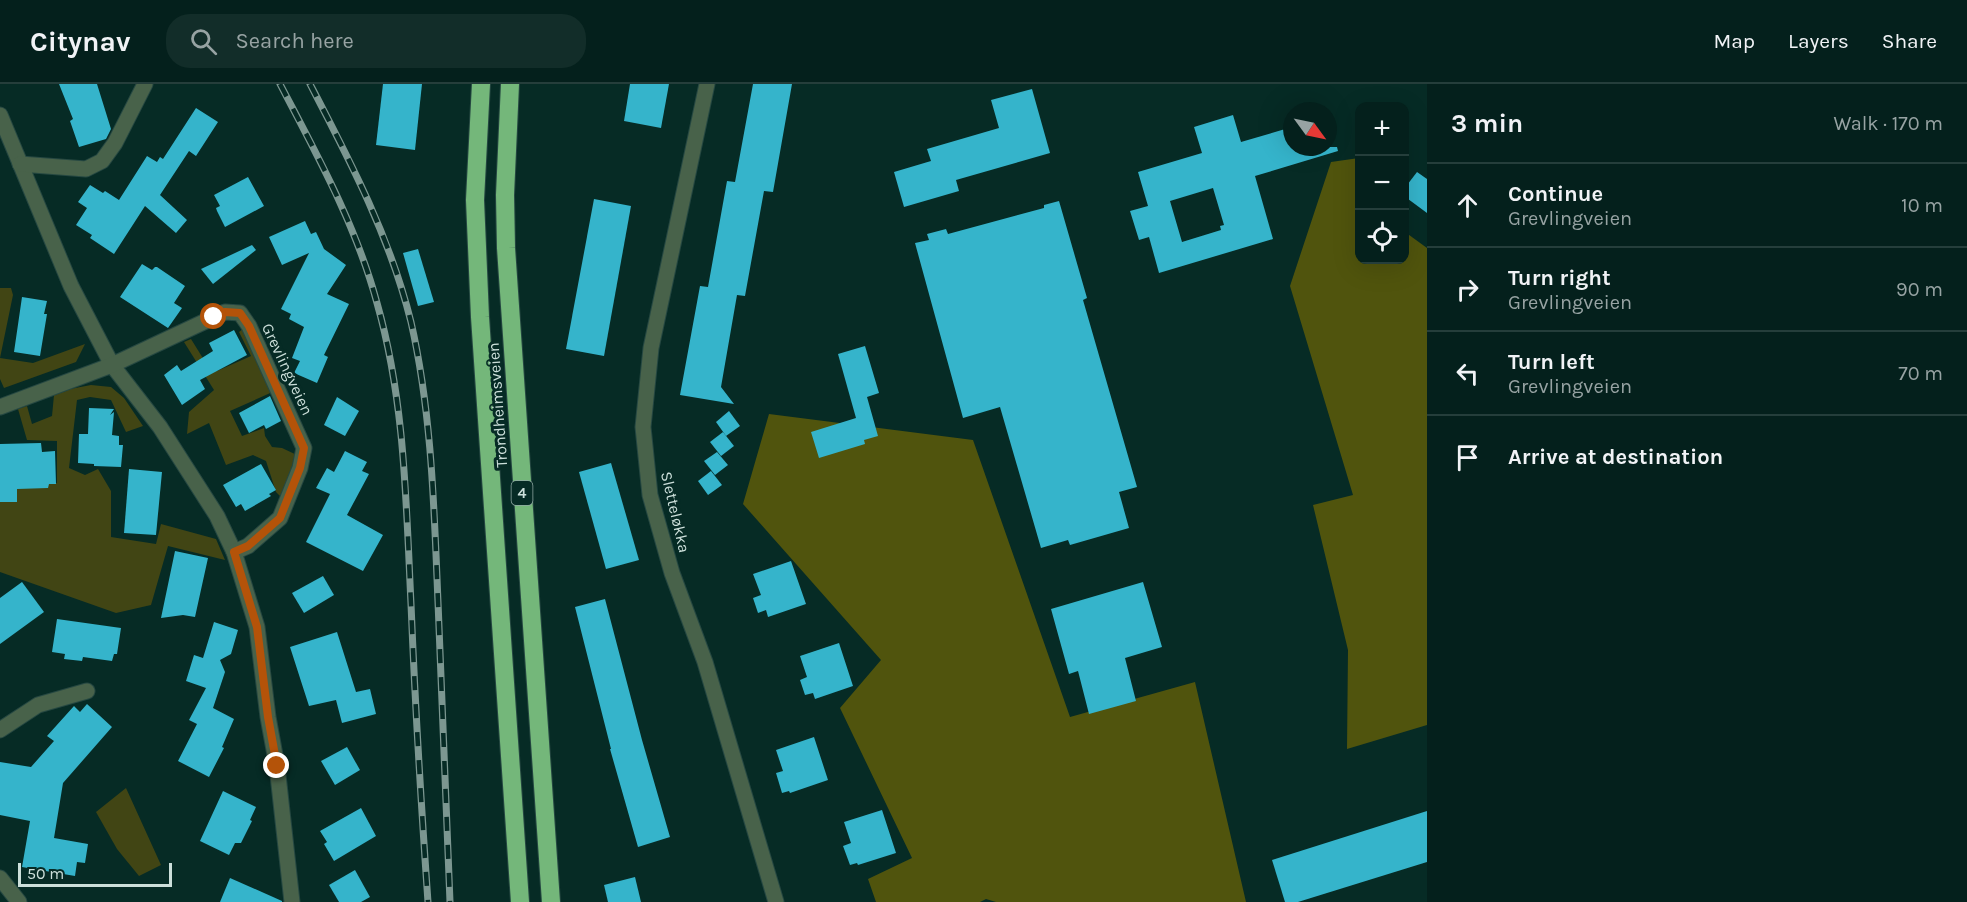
<!DOCTYPE html>
<meta charset="utf-8">
<style>
:root{--surface:#04201c;--page:#122d29;--text:#f1f3f6;--muted:#97a3a3;--line:#253e3b}
body{margin:0;font-family:Karla,sans-serif;background:var(--page);color:var(--text)}
.controls{position:absolute;right:18px;top:18px;display:grid;overflow:hidden;border-radius:12px;box-shadow:0 6px 24px #0002}
.controls button{width:54px;height:54px;display:grid;place-items:center;padding:0;border:0;border-bottom:2px solid var(--line);background:var(--surface);color:var(--text);font:30px sans-serif}
.compass{position:absolute;left:1283px;top:18px;width:54px;height:54px;border-radius:50%;background:var(--surface);box-shadow:0 6px 24px #0002;rotate:123deg}
.scale{position:absolute;left:18px;bottom:15px;width:154px;box-sizing:border-box;padding-left:6px;border:3px solid #ccdfda;border-top:0;font-size:16px;line-height:21px;white-space:nowrap;color:#ccdfda;-webkit-text-stroke:4px #062b25;paint-order:stroke}
.stop{position:absolute;width:18px;height:18px;margin:-14px;border:4px solid #b45309;border-radius:50%;background:#fff}
.stop.end{background:#b45309;border-color:#fff;box-shadow:0 2px 6px #0008}
.list{margin:0;padding:0;list-style:none}
h2{display:flex;justify-content:space-between;align-items:center;height:78px;margin:0;padding:0 24px;font-size:26px}
h2 small{font-size:20px;font-weight:400;color:var(--muted)}
.list li{display:grid;grid-template-columns:39px 1fr auto;gap:18px;align-items:center;box-sizing:border-box;height:84px;padding:0 24px;border-top:2px solid var(--line)}
.list b{display:block;font-size:22px;white-space:nowrap}
.list p{margin:0;font-size:20px;white-space:nowrap;color:var(--muted)}
.list em{font-size:20px;font-style:normal;color:var(--muted)}
.icon{flex:none;width:33px;height:33px;fill:none;stroke:currentColor;stroke-width:2;stroke-linecap:round;stroke-linejoin:round}
.map{position:relative;flex:none;width:1427px;height:818px;overflow:hidden}
header{display:flex;align-items:center;gap:36px;box-sizing:border-box;height:84px;padding:0 30px;background:var(--surface);border-bottom:2px solid var(--line)}
header strong{font-size:28px}
nav{display:flex;gap:33px;margin-inline-start:auto;font-size:21px}
.search{width:420px;height:54px;background:var(--page);display:flex;align-items:center;gap:15px;box-sizing:border-box;padding:0 21px;border-radius:24px;color:var(--muted);font-size:22px}
main{display:flex}
aside{flex:1;background:var(--surface)}
.map>svg:first-child{display:block}
.green{fill:#414514}
.forest{fill:#50540d}
.building{fill:#35b4cb;fill-rule:evenodd}
.lines{fill:none;stroke-linecap:round;stroke-linejoin:round}
.street-casing{stroke:#264842;stroke-width:17}
.highway-casing{stroke:#264842;stroke-width:20}
.street{stroke:#48624a;stroke-width:15}
.highway{stroke:#74b77a;stroke-width:18}
.rail-casing{stroke:#7c9791;stroke-width:7}
.rail{stroke:#062b25;stroke-width:4.5;stroke-dasharray:14;stroke-linecap:butt}
.route{stroke:#b45309;stroke-width:8}
.labels{text-anchor:middle;stroke-width:6;stroke-linejoin:round;paint-order:stroke}
.shield{fill:#062b25;stroke:#91a9a4;stroke-width:1.5}
.shield-label{font-size:15px;font-weight:bold;fill:#ccdfda}
.street-label{font-size:16px;fill:#ccdfda;stroke:#062b25}
</style>
<header>
<strong>Citynav</strong>
<div class="search"><svg class="icon" aria-label="search" viewBox="0 0 24 24"><circle cx="10" cy="10" r="6"/><path d="M15 15l6 6"/></svg>Search here</div>
<nav><a>Map</a><a>Layers</a><a>Share</a></nav>
</header>
<main>
<div class="map">
<svg width="1427" height="818" viewBox="0 0 1427 818">
<rect width="100%" height="100%" fill="#062b25"/>
<!-- green -->
<g class="green">
<path d="M0 204H11L13 211 0 274 33 279 85 260 76 278 4 304 0 295Z"/>
<path d="M244 244 277 306 230 327 242 352 264 344 265 352 272 363 282 364 299 372 282 414 276 408 266 377 253 371 226 381 209 339 187 350 189 328 214 306 184 258 191 255 209 284 213 282 217 287 251 272 239 248Z"/>
<path d="M91 301 111 303 124 314 143 342 126 348 111 316 90 313 77 316 69 384 85 391 98 385 111 407V453L156 460 161 440 216 455 225 476 168 462 151 521 116 529 0 488V401L57 399V357L27 356 18 325 27 322 32 340 52 332 54 311 70 305Z"/>
<path d="M126 704 161 781 139 792 117 765 96 728Z"/>
</g>
<!-- forest -->
<g class="forest">
<path d="M1359 74 1360 176H1404L1405 148 1427 164V641L1347 665 1348 566 1313 421 1353 411 1290 202 1331 78Z"/>
<path d="M769 330 973 356 1070 633 1195 598 1246 818H996L986 815 980 818H876L868 795 912 774 840 624 881 576 743 420Z"/>
</g>
<!-- building -->
<g class="building">
<path d="M59 0H97L111 45 106 55 79 63 70 37 73 35Z"/>
<path d="M383 0H422L415 66 376 61Z"/>
<path d="M630 0H669L661 44 624 37Z"/>
<path d="M753 0H792L773 108 764 107 745 212 737 211 721 303 734 320 680 311 700 202 708 203 727 97 735 98Z"/>
<path d="M1032 5 1050 69 956 96 959 107 904 123 894 88 931 77 927 65 999 44 991 16Z"/>
<path d="M196 24 218 38 196 72 189 67 160 111 187 136 176 149 145 122 114 170 90 154 92 151 76 141 87 124 78 118 90 101 103 109 105 107 119 116 147 72 157 78 160 73 163 75Z"/>
<path d="M1233 31 1241 58 1292 43V63H1337L1338 67 1255 92 1273 155 1159 189 1149 153 1139 156 1130 127 1148 122 1138 88 1202 69 1194 43ZM1213 104 1224 141 1220 142 1221 146 1182 158 1170 117Z"/>
<path d="M1417 88 1427 95V129L1404 112V105Z"/>
<path d="M248 93 264 122 225 143 217 127 216 124 220 122 214 111Z"/>
<path d="M594 115 631 122 604 272 566 265Z"/>
<path d="M1059 117 1087 214 1083 216 1137 403 1119 408 1129 444 1070 461 1068 456 1041 464 1000 323 963 334 915 159 929 156 927 150 946 145 948 150 1044 124V121Z"/>
<path d="M305 137 311 150 316 148 324 165 346 181 327 210 349 220 324 271 328 273 317 299 294 289 300 277 292 274 304 243 289 235 291 230 281 225 309 169 282 181 269 153Z"/>
<path d="M252 161 256 166 213 200 201 185Z"/>
<path d="M418 165 434 218 418 222 403 169Z"/>
<path d="M142 180 152 186 155 183H157L185 202 174 219 182 224 168 244 120 213Z"/>
<path d="M22 213 47 217 44 230H47L40 272 14 268Z"/>
<path d="M234 246 247 271 200 296 205 305 182 321 164 291 177 281 181 287 213 267 209 259Z"/>
<path d="M865 262 879 309 867 313 878 352 864 356 865 360 819 374 811 348 856 334 838 270Z"/>
<path d="M270 312 281 337 266 345 264 341 249 349 239 329Z"/>
<path d="M337 313 359 327 345 352 324 341Z"/>
<path d="M89 324 114 325 110 331 114 328 112 351 119 352V361H123L121 383 94 382V380L78 379 79 350H88Z"/>
<path d="M729 327 740 342 726 352 716 338Z"/>
<path d="M723 348 734 362 721 372 710 358Z"/>
<path d="M41 359 42 368 55 367 56 400H49L48 404 17 405V418H0V360Z"/>
<path d="M345 367 367 378 362 387 369 390 347 431 383 451 363 487 306 458 330 410 316 404 327 384 334 388Z"/>
<path d="M717 368 728 381 715 391 704 377Z"/>
<path d="M611 379 639 476 606 485 579 388Z"/>
<path d="M261 380 276 406 269 410 271 412 245 427 241 420 236 423 223 401Z"/>
<path d="M129 385 162 388 156 451 124 449Z"/>
<path d="M711 387 722 401 708 411 698 397Z"/>
<path d="M175 467 208 474 195 533 183 531 161 534Z"/>
<path d="M791 477 806 520 768 533 766 526 758 529 753 514 761 511 753 490Z"/>
<path d="M323 492 334 511 304 529 292 509Z"/>
<path d="M22 498 44 528 0 560V514Z"/>
<path d="M1143 498 1162 563 1125 574 1136 617 1089 630 1078 587 1069 590 1051 525Z"/>
<path d="M605 515 642 656 670 753 638 763 610 665H611L575 523Z"/>
<path d="M57 535 121 544 117 570H114L112 577 83 573 82 577 64 575 65 570 52 568Z"/>
<path d="M214 538 238 546 231 570 220 576 225 588 213 624 234 635 222 663 224 664 209 693 178 677 197 640 189 636 206 604 186 597 194 571 203 574Z"/>
<path d="M337 548 356 608 370 605 376 630 342 639 336 616 309 622 290 563Z"/>
<path d="M839 559 853 602 815 615 813 609 805 611 800 596 807 593 800 572Z"/>
<path d="M87 620 112 643 63 699 54 754 88 760 85 779 77 778 75 792 22 783 30 737 0 731V678L31 683 54 657 47 652 74 622 80 628Z"/>
<path d="M814 653 828 696 790 709 789 707 782 709 776 689 783 687 776 666Z"/>
<path d="M347 663 360 686 335 701 321 677Z"/>
<path d="M223 707 256 723 250 736 252 737 241 759H235L229 771 200 757Z"/>
<path d="M361 724 376 752 334 777 324 760 327 758 320 747Z"/>
<path d="M882 726 896 769 858 781 857 779 850 781 843 762 851 759 844 738Z"/>
<path d="M1427 727V778L1298 818H1285L1272 776Z"/>
<path d="M355 786 370 813 361 818H339L329 801Z"/>
<path d="M635 793 641 818H608L604 801Z"/>
<path d="M230 794 282 817V818H220Z"/>
</g>
<g class="lines">
<defs>
<g id="street">
<path d="M707 0 651 264 643 343 650 411 672 489 705 578 776 818"/>
<path d="M0 31 71 202 112 281 160 343 217 432 234 468 257 543 268 633 277 682 292 818"/>
<path d="M20 80 86 85 102 77 115 59 145 0"/>
<path d="M0 323 112 281 225 228 240 229 249 242 304 364 300 384 280 434 248 462 234 468"/>
<path d="M0 646 38 621 87 607"/>
<path d="M0 794 19 818"/>
</g>
<g id="highway">
<path d="M481 0 475 116 480 233 520 818"/>
<path d="M510 0 505 111 506 164 551 818"/>
</g>
</defs>
<!-- street casing -->
<use href="#street" class="street-casing"/>
<!-- highway casing -->
<use href="#highway" class="highway-casing"/>
<!-- street -->
<use href="#street" class="street"/>
<!-- highway -->
<use href="#highway" class="highway"/>
<defs>
<g id="rail">
<path d="M280 0C317 71 356 141 377 219 405 317 406 418 411 520 415 619 421 719 428 818"/>
<path d="M310 0C350 77 390 153 411 238 432 330 434 424 438 518 442 618 446 718 450 818"/>
</g>
</defs>
<!-- rail casing -->
<use href="#rail" class="rail-casing"/>
<!-- rail -->
<use href="#rail" class="rail"/>
</g>
<g class="lines">
<!-- route -->
<path class="route" d="M214 233 225 228 240 229 249 242 304 364 300 384 280 434 248 462 234 468 257 543 268 633 277 682"/>
</g>
<g class="labels">
<!-- shield labels -->
<rect class="shield" x="511.5" y="397" width="21" height="24" rx="4.5"/>
<g class="shield-label">
<text x="522" y="414">4</text>
</g>
<!-- street labels -->
<g class="street-label">
<text transform="translate(288 285) rotate(65)" y="6">Grevlingveien</text>
<text transform="translate(497 321) rotate(-94)" y="6">Trondheimsveien</text>
<text transform="translate(676 428) rotate(77)" y="6">Sletteløkka</text>
</g>
</g>
</svg>
<div class="controls">
<button>+</button>
<button>−</button>
<button><svg class="icon" aria-label="locate" viewBox="0 0 24 24"><circle cx="12" cy="12" r="6"/><path d="M12 2v4M12 18v4M2 12h4M18 12h4"/></svg></button>
</div>
<svg class="compass" viewBox="-18 -18 36 36"><path d="M0-13l5 13h-10z" fill="#e53935"/><path d="M0 13l5-13h-10z" fill="#97a3a3"/></svg>
<div class="scale">50 m</div>
<div class="stop" style="left:214px;top:233px"></div>
<div class="stop end" style="left:277px;top:682px"></div>
</div>
<aside>
<h2>3 min<small>Walk · 170 m</small></h2>
<ul class="list">
<li><svg class="icon" aria-label="ahead" viewBox="0 0 24 24"><path d="M12 20V5M6 11l6-6 6 6"/></svg><div><b>Continue</b><p>Grevlingveien</p></div><em>10 m</em></li>
<li><svg class="icon" aria-label="right" viewBox="0 0 24 24"><path d="M7 20v-9h11M14 6l5 5-5 5"/></svg><div><b>Turn right</b><p>Grevlingveien</p></div><em>90 m</em></li>
<li><svg class="icon" aria-label="left" viewBox="0 0 24 24"><path d="M17 20v-9H6M10 6l-5 5 5 5"/></svg><div><b>Turn left</b><p>Grevlingveien</p></div><em>70 m</em></li>
<li><svg class="icon" aria-label="arrive" viewBox="0 0 24 24"><path d="M6 21V4h12l-3 4 3 4H6"/></svg><div><b>Arrive at destination</b></div></li>
</ul>
</aside>
</main>
